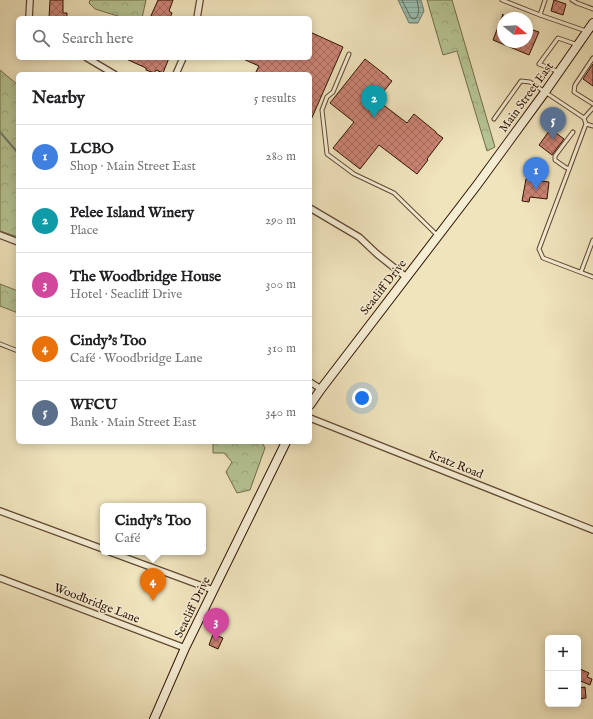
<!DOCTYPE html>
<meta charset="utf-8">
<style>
:root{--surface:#fff;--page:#f2f2f2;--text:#202124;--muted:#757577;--line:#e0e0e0;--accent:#2563eb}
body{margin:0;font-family:"IM FELL English",serif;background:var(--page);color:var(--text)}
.controls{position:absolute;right:12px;bottom:12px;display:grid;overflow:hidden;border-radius:6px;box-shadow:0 2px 10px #0003}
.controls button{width:36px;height:36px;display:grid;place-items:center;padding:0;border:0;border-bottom:1px solid var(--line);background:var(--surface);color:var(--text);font:20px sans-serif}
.compass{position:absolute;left:497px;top:12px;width:36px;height:36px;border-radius:50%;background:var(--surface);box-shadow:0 2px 10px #0003;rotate:108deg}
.you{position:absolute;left:362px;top:398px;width:14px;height:14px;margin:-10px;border:3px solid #fff;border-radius:50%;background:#1a73e8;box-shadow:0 0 0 6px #1a73e833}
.badge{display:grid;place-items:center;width:26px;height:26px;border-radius:50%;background:var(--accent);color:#fff;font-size:13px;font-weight:700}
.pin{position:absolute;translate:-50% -33px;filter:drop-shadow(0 1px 2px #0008)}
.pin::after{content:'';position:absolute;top:21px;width:14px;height:12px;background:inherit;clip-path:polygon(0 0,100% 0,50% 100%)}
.popup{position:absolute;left:100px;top:503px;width:106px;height:52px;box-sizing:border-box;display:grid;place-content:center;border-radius:6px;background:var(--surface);filter:drop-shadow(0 1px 3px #0005);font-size:13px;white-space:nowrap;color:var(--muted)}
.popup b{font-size:15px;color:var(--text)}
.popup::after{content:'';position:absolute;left:50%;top:100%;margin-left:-8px;border:8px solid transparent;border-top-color:var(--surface)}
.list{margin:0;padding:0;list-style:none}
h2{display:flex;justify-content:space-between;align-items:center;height:52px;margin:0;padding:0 16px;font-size:17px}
h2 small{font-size:13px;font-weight:400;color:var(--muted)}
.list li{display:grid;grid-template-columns:26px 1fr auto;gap:12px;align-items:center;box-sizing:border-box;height:64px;padding:0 16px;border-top:1px solid var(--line)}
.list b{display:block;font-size:15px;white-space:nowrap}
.list p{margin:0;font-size:13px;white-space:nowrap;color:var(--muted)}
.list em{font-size:13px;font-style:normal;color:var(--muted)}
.icon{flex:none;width:22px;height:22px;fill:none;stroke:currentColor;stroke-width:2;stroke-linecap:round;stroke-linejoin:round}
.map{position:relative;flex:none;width:593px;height:719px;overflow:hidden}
.search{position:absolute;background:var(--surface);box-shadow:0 2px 10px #0003;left:16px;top:16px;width:296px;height:44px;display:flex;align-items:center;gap:10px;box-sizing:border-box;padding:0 14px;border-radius:6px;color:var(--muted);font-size:15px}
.panel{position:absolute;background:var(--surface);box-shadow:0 2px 10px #0003;left:16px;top:72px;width:296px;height:372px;border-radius:6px}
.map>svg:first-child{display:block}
.forest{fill:url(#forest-crowns);stroke:#736c4c}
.water{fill:url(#water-rules);stroke:#707b6c}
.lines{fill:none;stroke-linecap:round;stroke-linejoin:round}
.shore{stroke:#656a5a;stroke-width:1}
.stream{stroke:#707b6c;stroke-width:2}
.building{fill:url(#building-cross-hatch);stroke:#301404}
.service-casing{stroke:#604832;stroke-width:5}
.minor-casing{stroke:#604832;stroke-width:8}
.secondary-casing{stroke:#301404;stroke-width:10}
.service{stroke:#f5edd4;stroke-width:3}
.minor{stroke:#f5edd4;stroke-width:5.5}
.secondary{stroke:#f5edd4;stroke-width:8}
.labels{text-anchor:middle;stroke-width:3;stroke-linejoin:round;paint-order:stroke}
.street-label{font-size:12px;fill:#301404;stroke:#f5edd4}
</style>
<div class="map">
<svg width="593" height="719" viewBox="0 0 593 719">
<defs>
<pattern id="forest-crowns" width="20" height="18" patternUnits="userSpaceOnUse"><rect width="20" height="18" fill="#b6c594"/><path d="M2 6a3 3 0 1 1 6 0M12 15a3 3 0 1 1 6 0" fill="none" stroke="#9da87e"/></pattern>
<pattern id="water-rules" width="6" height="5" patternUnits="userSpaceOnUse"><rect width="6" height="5" fill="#9abfb1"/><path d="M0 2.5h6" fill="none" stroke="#85a397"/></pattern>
<pattern id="building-cross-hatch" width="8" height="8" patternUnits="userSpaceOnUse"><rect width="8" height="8" fill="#cc8475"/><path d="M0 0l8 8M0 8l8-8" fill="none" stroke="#a66b5e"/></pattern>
</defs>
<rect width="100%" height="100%" fill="#f0e4bd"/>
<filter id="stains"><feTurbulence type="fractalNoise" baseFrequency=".005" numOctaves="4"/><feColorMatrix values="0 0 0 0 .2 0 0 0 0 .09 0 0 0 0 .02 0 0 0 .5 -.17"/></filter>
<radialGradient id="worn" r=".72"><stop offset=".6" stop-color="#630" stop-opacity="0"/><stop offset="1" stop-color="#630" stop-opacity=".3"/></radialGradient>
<!-- forest -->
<g class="forest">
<path d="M90 0H146L142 18H124L95 9 89 3Z"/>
<path d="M427 0H452L495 147 487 151 457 51 443 55Z"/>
<path d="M0 70 18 85V237L0 231Z"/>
<path d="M0 284 18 291V313L0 306Z"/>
<path d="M213 442H262L265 448 250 490 237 493 226 472 232 462 224 453H213Z"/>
</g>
<!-- water -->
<path class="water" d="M398 0H421L424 11 418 23H409Z"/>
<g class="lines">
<!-- shore -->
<path class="shore" d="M402 0 411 18 415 19C421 13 418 7 417 0"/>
<!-- stream -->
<path class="stream" d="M0 132 18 153"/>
</g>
<!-- building -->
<g class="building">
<path d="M50 0H63V13H67V18H49Z"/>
<path d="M158 0H173L169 11 172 13 170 18H150Z"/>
<path d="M554 0 566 4 563 15 551 11Z"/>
<path d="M503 14V42H527V28L539 32 529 55 493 40Z"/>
<path d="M310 32 343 47 310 122V74H255L259 66 241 58H310Z"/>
<path d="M124 58H169L163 73 156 70 154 73 146 70V68Z"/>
<path d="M365 59 388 77V78L392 81 377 100 407 123 414 114 436 132V133L443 138 427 159 428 160 417 174 379 145 360 169 333 148 354 122 330 103Z"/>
<path d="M593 64V86L583 79Z"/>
<path d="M552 127 557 131 556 133 564 139 552 155 539 145Z"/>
<path d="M526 179 549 182 547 199 530 197 529 202 522 201Z"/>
<path d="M213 634 223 638 218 649 209 645Z"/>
<path d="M578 668 589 673 587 677 592 679 590 685 578 680Z"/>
<path d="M585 687 586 698 578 699V688Z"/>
</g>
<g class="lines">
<defs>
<g id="service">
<path d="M502 0 540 15"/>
<path d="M545 0 540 15 586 31"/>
<path d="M572 0 577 3 593 9"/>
<path d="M349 54 333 92 327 97 322 110 327 154 354 174 394 193 437 235"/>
<path d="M593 58 575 85 574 92 593 104"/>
<path d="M559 72 539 64 558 38 578 45"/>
<path d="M584 118 593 108"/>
<path d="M494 119 521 81 530 82 584 118 586 124 539 249 543 258 593 277"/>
<path d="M586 124 593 126"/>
<path d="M569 169 565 167 555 160V156L573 132"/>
<path d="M581 272 593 240"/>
<path d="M0 344 18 351"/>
</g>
<g id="minor">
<path d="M29 18 30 0"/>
<path d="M197 18 200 0"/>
<path d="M87 58 114 74"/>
<path d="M176 74 183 58"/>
<path d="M310 208 359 237 377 254 406 277"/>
<path d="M0 235 18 242"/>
<path d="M310 382 321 389"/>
<path d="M310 418 593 530"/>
<path d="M0 511 103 549"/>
<path d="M110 552 213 590"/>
<path d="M0 578 185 648"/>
</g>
<g id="secondary">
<path d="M310 405 321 389 477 185 545 92 593 23"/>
<path d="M154 719 185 648 286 442"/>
</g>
</defs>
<!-- service casing -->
<use href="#service" class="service-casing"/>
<!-- minor casing -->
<use href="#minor" class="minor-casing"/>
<!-- secondary casing -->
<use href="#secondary" class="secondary-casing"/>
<!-- service -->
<use href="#service" class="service"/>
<!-- minor -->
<use href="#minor" class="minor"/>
<!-- secondary -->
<use href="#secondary" class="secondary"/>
</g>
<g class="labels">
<!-- street labels -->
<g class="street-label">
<text transform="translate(526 97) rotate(-54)" y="4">Main Street East</text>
<text transform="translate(383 287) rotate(-52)" y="4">Seacliff Drive</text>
<text transform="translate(456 464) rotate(22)" y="4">Kratz Road</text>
<text transform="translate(97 603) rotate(21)" y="4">Woodbridge Lane</text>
<text transform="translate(192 607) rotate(-64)" y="4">Seacliff Drive</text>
</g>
</g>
<rect width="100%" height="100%" filter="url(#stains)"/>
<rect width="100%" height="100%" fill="url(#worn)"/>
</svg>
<div class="controls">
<button>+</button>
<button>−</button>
</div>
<svg class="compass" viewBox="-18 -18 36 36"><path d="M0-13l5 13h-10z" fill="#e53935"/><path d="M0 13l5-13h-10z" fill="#757577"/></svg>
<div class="you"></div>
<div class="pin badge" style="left:536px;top:190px;background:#3f7fe0">1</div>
<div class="pin badge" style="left:374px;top:118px;background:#0f9aa8">2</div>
<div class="pin badge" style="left:216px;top:641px;background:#d1479c">3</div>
<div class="pin badge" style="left:153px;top:601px;background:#e8710a">4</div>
<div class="popup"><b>Cindy's Too</b>Café</div>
<div class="pin badge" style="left:553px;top:140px;background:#5c6f8a">5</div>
<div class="search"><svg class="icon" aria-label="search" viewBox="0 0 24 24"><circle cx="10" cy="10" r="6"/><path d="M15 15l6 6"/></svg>Search here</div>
<section class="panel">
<h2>Nearby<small>5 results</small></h2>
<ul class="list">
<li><span class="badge" style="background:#3f7fe0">1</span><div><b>LCBO</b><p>Shop · Main Street East</p></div><em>280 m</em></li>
<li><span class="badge" style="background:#0f9aa8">2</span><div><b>Pelee Island Winery</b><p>Place</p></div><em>290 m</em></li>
<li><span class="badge" style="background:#d1479c">3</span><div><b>The Woodbridge House</b><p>Hotel · Seacliff Drive</p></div><em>300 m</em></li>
<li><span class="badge" style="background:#e8710a">4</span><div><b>Cindy's Too</b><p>Café · Woodbridge Lane</p></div><em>310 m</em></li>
<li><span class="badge" style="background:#5c6f8a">5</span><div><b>WFCU</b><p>Bank · Main Street East</p></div><em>340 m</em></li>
</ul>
</section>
</div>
